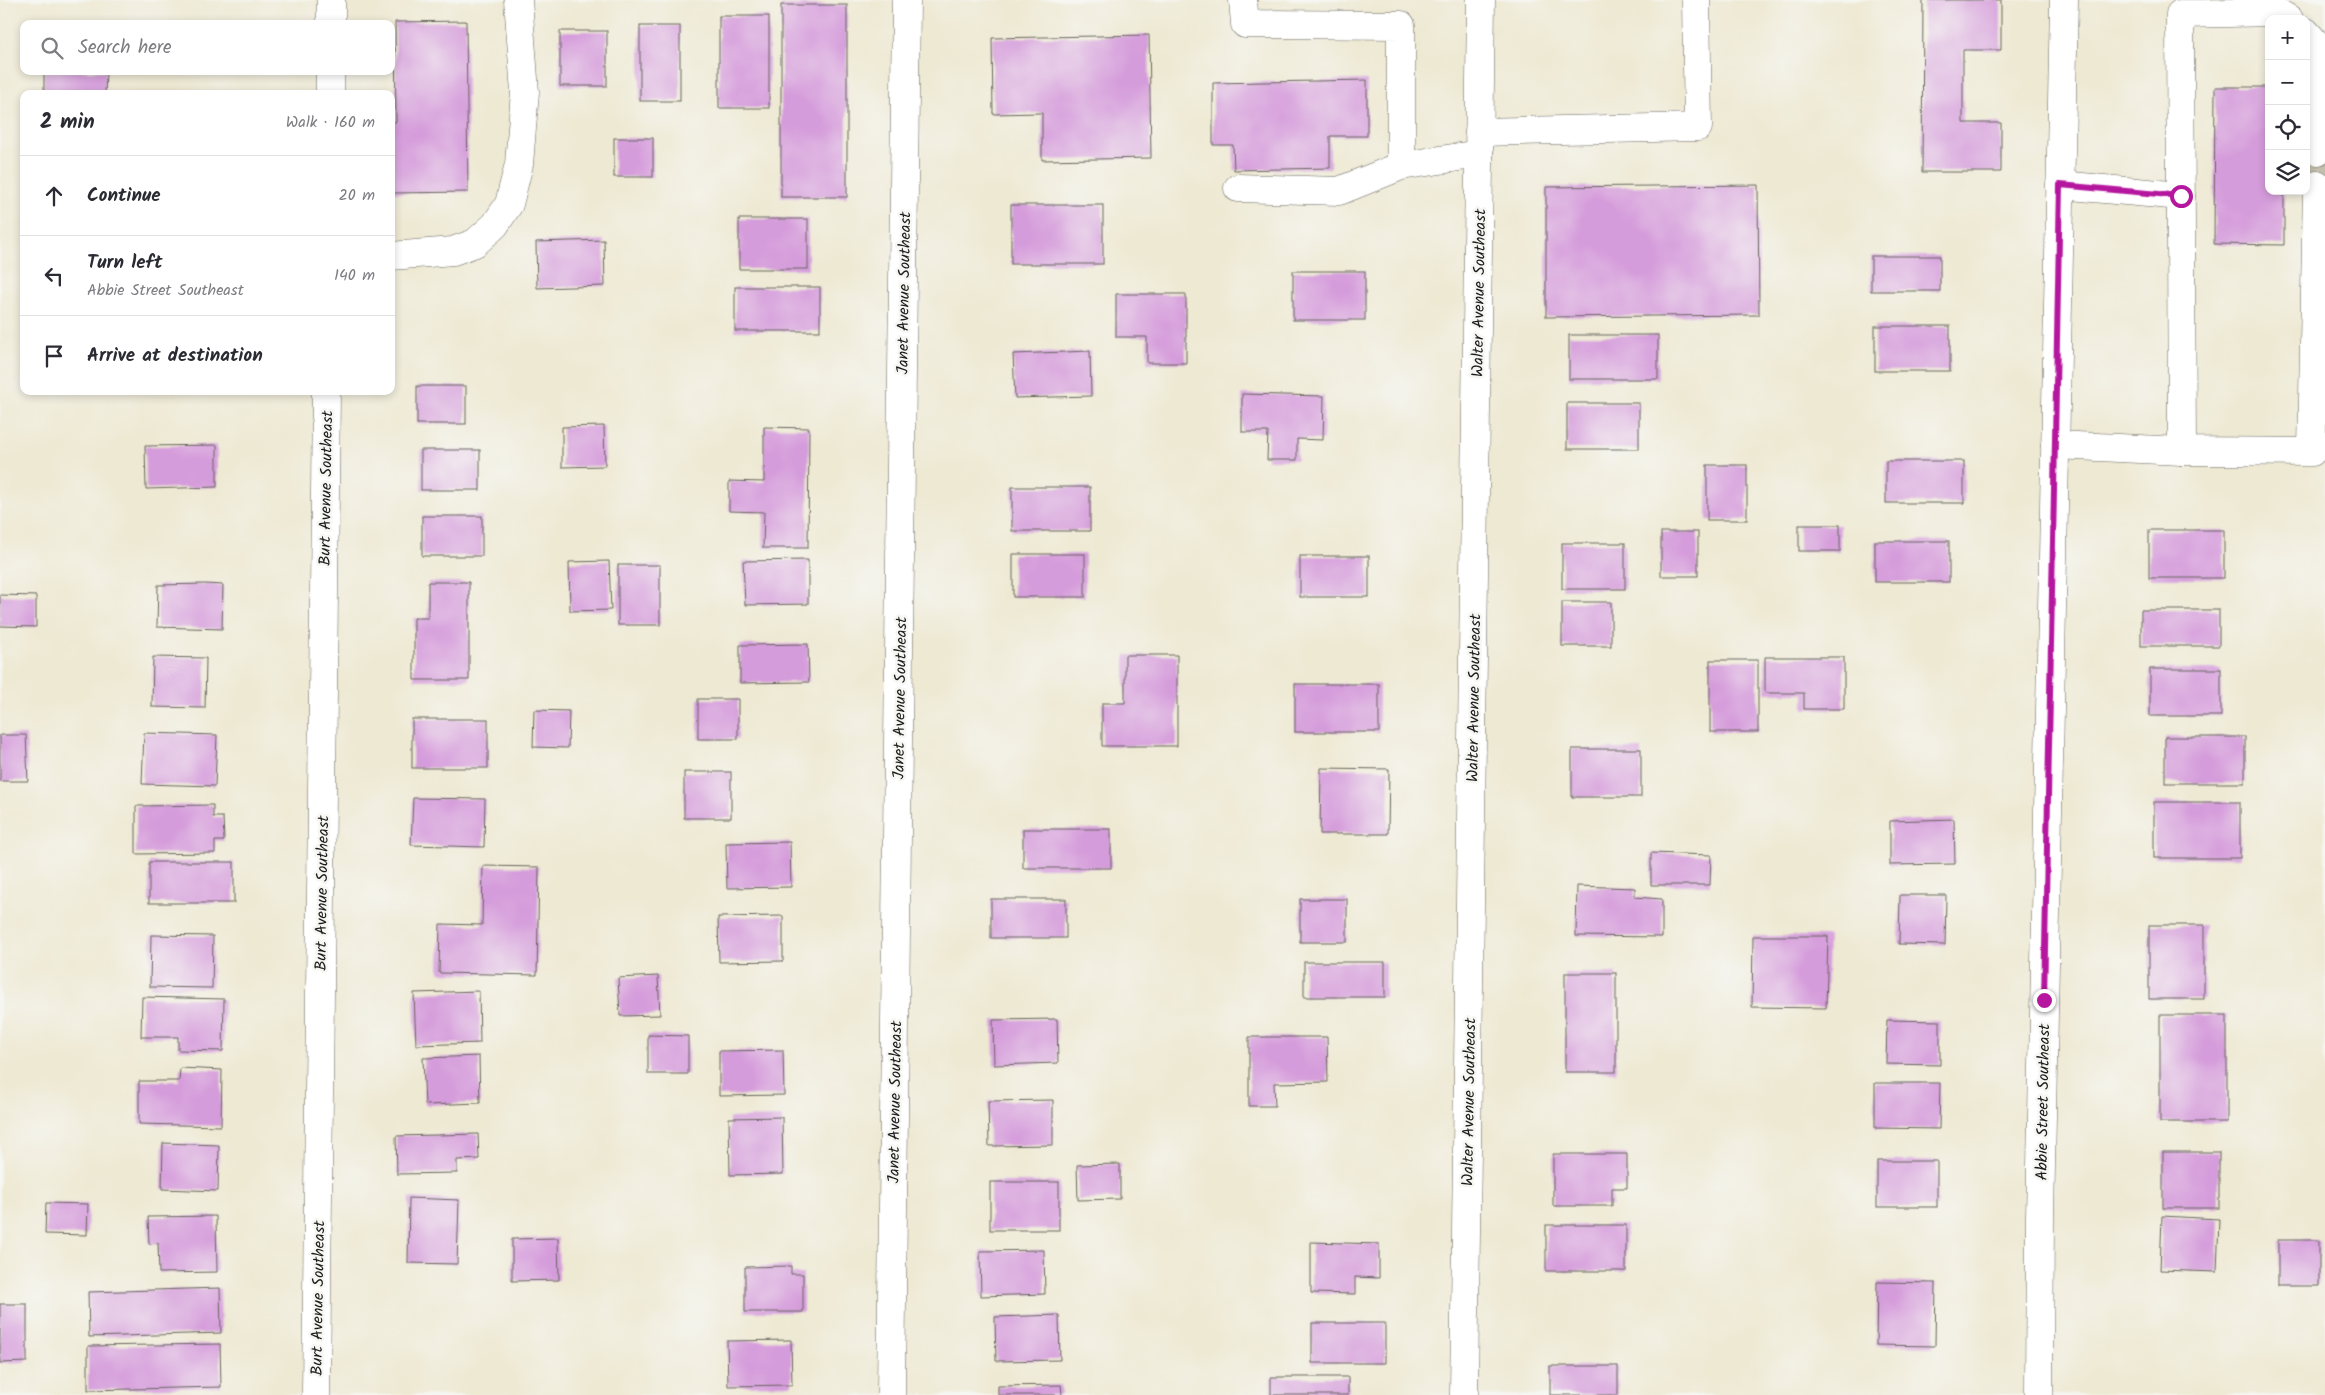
<!DOCTYPE html>
<meta charset="utf-8">
<style>
:root{--surface:#fff;--page:#f7f7f7;--text:#2b2b33;--muted:#7c7c81;--line:#e1e1e2}
body{margin:0;font-family:Kalam,sans-serif;background:var(--page);color:var(--text)}
.controls{position:absolute;right:15px;top:15px;display:grid;overflow:hidden;border-radius:10px;box-shadow:0 2px 8px #0003}
.controls button{width:45px;height:45px;display:grid;place-items:center;padding:0;border:0;border-bottom:1px solid var(--line);background:var(--surface);color:var(--text);font:25px sans-serif}
.stop{position:absolute;width:15px;height:15px;margin:-11px;border:4px solid #b5179e;border-radius:50%;background:#fff}
.stop.end{background:#b5179e;border-color:#fff;box-shadow:0 1px 5px #0008}
.list{margin:0;padding:0;list-style:none}
h2{display:flex;justify-content:space-between;align-items:center;height:65px;margin:0;padding:0 20px;font-size:21px}
h2 small{font-size:16px;font-weight:400;color:var(--muted)}
.list li{display:grid;grid-template-columns:32px 1fr auto;gap:15px;align-items:center;box-sizing:border-box;height:80px;padding:0 20px;border-top:1px solid var(--line)}
.list b{display:block;font-size:19px;white-space:nowrap}
.list p{margin:0;font-size:16px;white-space:nowrap;color:var(--muted)}
.list em{font-size:16px;font-style:normal;color:var(--muted)}
.icon{flex:none;width:28px;height:28px;fill:none;stroke:currentColor;stroke-width:2;stroke-linecap:round;stroke-linejoin:round}
.map{position:relative;flex:none;width:2325px;height:1395px;overflow:hidden}
.search{position:absolute;background:var(--surface);box-shadow:0 2px 8px #0003;left:20px;top:20px;width:375px;height:55px;display:flex;align-items:center;gap:12px;box-sizing:border-box;padding:0 18px;border-radius:10px;color:var(--muted);font-size:19px}
.panel{position:absolute;background:var(--surface);box-shadow:0 2px 8px #0003;left:20px;top:90px;width:375px;height:305px;border-radius:10px}
.map>svg:first-child{display:block}
.building{fill:#d59cdb}
.lines{fill:none;stroke-linecap:round;stroke-linejoin:round}
.minor-tunnel{stroke:#c4c0ae;stroke-width:28;stroke-dasharray:28 14;stroke-linecap:butt}
.minor-casing{stroke:#66645c;stroke-width:29}
.minor{stroke:#fff;stroke-width:28}
.route{stroke:#b5179e;stroke-width:6}
.labels{text-anchor:middle;stroke-width:5;stroke-linejoin:round;paint-order:stroke}
.street-label{font-size:16px;fill:#1c1c1c;stroke:#f6f6f2}
</style>
<div class="map">
<svg width="2325" height="1395" viewBox="0 0 2325 1395">
<rect width="100%" height="100%" fill="#f6f6f2"/>
<filter id="ink" filterUnits="userSpaceOnUse"><feTurbulence type="fractalNoise" baseFrequency=".02" numOctaves="2"/><feDisplacementMap in="SourceGraphic" scale="10" xChannelSelector="R" yChannelSelector="G"/><feConvolveMatrix kernelMatrix="1 2 1 2 8 2 1 2 1" color-interpolation-filters="sRGB"/></filter>
<filter id="wash" filterUnits="userSpaceOnUse"><feTurbulence type="fractalNoise" baseFrequency=".0096" numOctaves="4" result="noise"/><feDisplacementMap in="SourceGraphic" scale="20" xChannelSelector="R" yChannelSelector="G"/><feGaussianBlur stdDeviation="1.12" result="paint"/><feColorMatrix in="noise" values="0 0 0 0 0 0 0 0 0 0 0 0 0 0 0 0 0 1.4 0 .05"/><feComposite in="paint" operator="in"/></filter>
<g filter="url(#wash)">
<rect width="100%" height="100%" fill="#eee9d3"/>
<g id="blocks">
<!-- building -->
<g class="building">
<path d="M1923 0H2001V50H1963V123H2001V172H1922Z"/>
<rect x="781" y="5" width="66" height="192"/>
<rect x="719" y="16" width="50" height="92"/>
<path d="M466 21 468 192 392 193 391 122H396L395 22Z"/>
<rect x="640" y="26" width="40" height="75"/>
<rect x="560" y="31" width="47" height="55"/>
<path d="M1149 35 1151 158 1042 160V113L993 114 992 38Z"/>
<path d="M44 71H106L105 94H44Z"/>
<path d="M1367 80V136H1330V168L1234 170 1233 145H1213V83Z"/>
<path d="M2215 87H2269V191H2284V245L2214 244Z"/>
<rect x="614" y="138" width="39" height="39"/>
<path d="M2325 151V178L2306 184V158Z"/>
<path d="M1758 185 1759 315 1546 317V187Z"/>
<rect x="1011" y="205" width="92" height="59"/>
<rect x="739" y="219" width="69" height="50"/>
<path d="M604 240 605 286 537 288 536 242Z"/>
<rect x="1871" y="256" width="69" height="35"/>
<rect x="1293" y="271" width="72" height="49"/>
<rect x="735" y="287" width="85" height="44"/>
<path d="M1116 294H1186V363H1147V337H1116Z"/>
<rect x="1875" y="326" width="75" height="45"/>
<rect x="1569" y="335" width="89" height="44"/>
<path d="M1090 351 1091 396 1015 398 1013 354Z"/>
<rect x="417" y="386" width="49" height="38"/>
<path d="M1242 394 1324 396 1323 440 1297 439V460H1267L1268 432H1242Z"/>
<rect x="1567" y="403" width="72" height="46"/>
<path d="M604 426 605 466 562 467V427Z"/>
<path d="M764 427 809 428 808 548H763L764 512 729 511V481L764 482Z"/>
<path d="M217 445V487L146 489 145 446Z"/>
<rect x="421" y="450" width="59" height="40"/>
<rect x="1886" y="461" width="78" height="42"/>
<rect x="1707" y="465" width="40" height="55"/>
<rect x="1012" y="487" width="78" height="44"/>
<rect x="422" y="516" width="60" height="40"/>
<rect x="1799" y="525" width="41" height="26"/>
<rect x="2149" y="530" width="75" height="48"/>
<rect x="1661" y="532" width="37" height="44"/>
<rect x="1875" y="541" width="74" height="41"/>
<rect x="1562" y="543" width="63" height="46"/>
<rect x="1013" y="554" width="72" height="43"/>
<rect x="1300" y="556" width="69" height="41"/>
<path d="M808 560V604L745 605 743 561Z"/>
<path d="M609 561 611 610 570 611 569 562Z"/>
<rect x="618" y="565" width="42" height="60"/>
<path d="M428 582H469V680H414V618H428Z"/>
<path d="M205 584 223 585 222 629 157 627 158 585Z"/>
<path d="M0 595 36 596V627L0 626Z"/>
<rect x="1562" y="602" width="49" height="44"/>
<rect x="2141" y="610" width="78" height="36"/>
<path d="M808 644 809 682 740 683V645Z"/>
<path d="M1125 655H1177V746H1102V703H1125Z"/>
<path d="M153 657 206 658 205 708 152 707Z"/>
<path d="M1765 657H1844V709H1804V693H1765Z"/>
<rect x="1710" y="660" width="48" height="72"/>
<rect x="2150" y="669" width="71" height="47"/>
<rect x="1295" y="684" width="84" height="48"/>
<rect x="698" y="699" width="40" height="40"/>
<path d="M534 710 569 711 568 748 533 747Z"/>
<rect x="412" y="719" width="76" height="49"/>
<path d="M144 733 217 735 215 786 142 784Z"/>
<path d="M0 735H26L28 781H0Z"/>
<rect x="2165" y="737" width="80" height="46"/>
<rect x="1572" y="749" width="69" height="48"/>
<path d="M1321 768 1389 769 1388 834H1320Z"/>
<rect x="684" y="772" width="47" height="46"/>
<path d="M413 798 485 799 484 847 411 845Z"/>
<rect x="2154" y="802" width="86" height="56"/>
<path d="M213 805V817H223L224 841H215V853L136 854V806Z"/>
<path d="M1954 819 1955 864 1890 865V821Z"/>
<rect x="1023" y="829" width="88" height="39"/>
<path d="M790 842 791 887 727 888 726 843Z"/>
<path d="M1651 853 1711 855 1710 885H1651Z"/>
<rect x="149" y="862" width="85" height="41"/>
<path d="M483 866 539 867 537 975 439 973 440 924 482 925Z"/>
<path d="M1577 886 1635 888V897L1662 899V937L1576 936Z"/>
<path d="M1900 895H1946L1945 945 1899 944Z"/>
<rect x="991" y="899" width="75" height="39"/>
<rect x="1300" y="899" width="47" height="43"/>
<path d="M783 916V961L719 962 718 917Z"/>
<rect x="2149" y="925" width="55" height="74"/>
<path d="M151 935 213 936 212 988 150 987Z"/>
<path d="M1753 936H1828L1826 1008 1752 1007Z"/>
<rect x="1304" y="962" width="81" height="35"/>
<rect x="1565" y="973" width="51" height="99"/>
<path d="M658 976 660 1015 620 1016 618 978Z"/>
<path d="M479 991 480 1043 416 1045 414 993Z"/>
<path d="M142 997 224 999 223 1051 178 1050V1037H141Z"/>
<rect x="2160" y="1015" width="67" height="107"/>
<path d="M1057 1019 1058 1063 994 1065 993 1020Z"/>
<path d="M1887 1020 1940 1021V1065L1886 1064Z"/>
<path d="M648 1035 688 1036V1074H648Z"/>
<path d="M1249 1037H1327L1328 1082 1274 1083 1275 1106H1249Z"/>
<path d="M783 1050 784 1095 719 1096V1051Z"/>
<path d="M479 1056 480 1103 425 1105 423 1058Z"/>
<path d="M180 1068 222 1070 221 1126 139 1124V1081H179Z"/>
<path d="M1875 1083H1940L1939 1129 1875 1128Z"/>
<path d="M1053 1100V1145L989 1146 988 1101Z"/>
<path d="M782 1117 783 1174 730 1175 729 1118Z"/>
<path d="M478 1134 479 1159 457 1160V1173L397 1174 396 1136Z"/>
<path d="M163 1143 219 1145 218 1191 162 1189Z"/>
<rect x="2163" y="1152" width="56" height="56"/>
<path d="M1553 1154H1627V1188H1612V1206H1553Z"/>
<rect x="1877" y="1161" width="60" height="46"/>
<path d="M1120 1164V1199L1078 1200 1077 1165Z"/>
<rect x="990" y="1182" width="69" height="48"/>
<path d="M409 1198 459 1200 457 1264 408 1263Z"/>
<path d="M46 1203 88 1204 87 1235 45 1234Z"/>
<path d="M216 1216 217 1272 159 1273 158 1243 149 1244 148 1217Z"/>
<path d="M2162 1216 2219 1219 2217 1272 2160 1270Z"/>
<rect x="1546" y="1225" width="80" height="46"/>
<path d="M558 1238 559 1280 512 1281V1239Z"/>
<rect x="2278" y="1240" width="41" height="46"/>
<path d="M1311 1242 1379 1244V1278L1355 1277V1294L1311 1293Z"/>
<path d="M1044 1250 1045 1294 981 1296 980 1251Z"/>
<path d="M791 1266V1274H803V1312H745V1267Z"/>
<path d="M1877 1282 1936 1283 1935 1346 1876 1345Z"/>
<path d="M220 1288 221 1333 89 1337 88 1292Z"/>
<path d="M0 1304H27V1362L0 1363Z"/>
<path d="M1059 1315 1060 1360 996 1361 995 1317Z"/>
<rect x="1312" y="1323" width="73" height="40"/>
<path d="M791 1340 792 1385 728 1386 727 1341Z"/>
<path d="M220 1344 221 1387 88 1390V1346Z"/>
<rect x="1550" y="1366" width="68" height="29"/>
<rect x="1271" y="1377" width="77" height="18"/>
<path d="M1061 1385 1062 1395H998V1386Z"/>
</g>
</g>
</g>
<g filter="url(#ink)">
<use href="#blocks" fill-opacity="0" stroke="#66645c" stroke-width="1"/>
<g class="lines">
<!-- minor-tunnel -->
<path class="minor-tunnel" d="M2317 185 2318 151"/>
<defs>
<g id="minor">
<path d="M1243 0 1245 24 1401 25V166"/>
<path d="M2289 19 2277 12 2180 14 2182 451 2312 452 2317 185"/>
<path d="M331 24V0"/>
<path d="M2306 32 2315 42 2317 49 2318 151"/>
<path d="M330 94V71"/>
<path d="M1479 132 1698 127 1696 0"/>
<path d="M2060 185 2181 196"/>
<path d="M1238 188 1339 191 1401 166 1479 154"/>
<path d="M391 256 453 251 475 243 495 225 509 204 519 164 525 92 518 0"/>
<path d="M2055 445 2182 451"/>
<path d="M316 1395 326 391"/>
<path d="M891 1395 906 0"/>
<path d="M1464 1395 1481 0"/>
<path d="M2039 1395 2040 1217 2064 0"/>
</g>
</defs>
<!-- minor casing -->
<use href="#minor" class="minor-casing"/>
<!-- minor -->
<use href="#minor" class="minor"/>
</g>
</g>
<g class="lines" filter="url(#ink)">
<!-- route -->
<path class="route" d="M2044 1000 2060 185 2181 196"/>
</g>
<g class="labels">
<!-- street labels -->
<g class="street-label">
<text transform="translate(903 293) rotate(-89)" y="6">Janet Avenue Southeast</text>
<text transform="translate(1478 293) rotate(-89)" y="6">Walter Avenue Southeast</text>
<text transform="translate(325 488) rotate(-89)" y="6">Burt Avenue Southeast</text>
<text transform="translate(899 698) rotate(-89)" y="6">Janet Avenue Southeast</text>
<text transform="translate(1473 698) rotate(-89)" y="6">Walter Avenue Southeast</text>
<text transform="translate(321 893) rotate(-89)" y="6">Burt Avenue Southeast</text>
<text transform="translate(894 1102) rotate(-89)" y="6">Janet Avenue Southeast</text>
<text transform="translate(1468 1102) rotate(-89)" y="6">Walter Avenue Southeast</text>
<text transform="translate(2042 1102) rotate(-89)" y="6">Abbie Street Southeast</text>
<text transform="translate(317 1298) rotate(-89)" y="6">Burt Avenue Southeast</text>
</g>
</g>
</svg>
<div class="controls">
<button>+</button>
<button>−</button>
<button><svg class="icon" aria-label="locate" viewBox="0 0 24 24"><circle cx="12" cy="12" r="6"/><path d="M12 2v4M12 18v4M2 12h4M18 12h4"/></svg></button>
<button><svg class="icon" aria-label="layers" viewBox="0 0 24 24"><path d="M12 4l9 5-9 5-9-5zM3 14l9 5 9-5"/></svg></button>
</div>
<div class="stop" style="left:2181px;top:196px"></div>
<div class="stop end" style="left:2044px;top:1000px"></div>
<div class="search"><svg class="icon" aria-label="search" viewBox="0 0 24 24"><circle cx="10" cy="10" r="6"/><path d="M15 15l6 6"/></svg>Search here</div>
<section class="panel">
<h2>2 min<small>Walk · 160 m</small></h2>
<ul class="list">
<li><svg class="icon" aria-label="ahead" viewBox="0 0 24 24"><path d="M12 20V5M6 11l6-6 6 6"/></svg><div><b>Continue</b></div><em>20 m</em></li>
<li><svg class="icon" aria-label="left" viewBox="0 0 24 24"><path d="M17 20v-9H6M10 6l-5 5 5 5"/></svg><div><b>Turn left</b><p>Abbie Street Southeast</p></div><em>140 m</em></li>
<li><svg class="icon" aria-label="arrive" viewBox="0 0 24 24"><path d="M6 21V4h12l-3 4 3 4H6"/></svg><div><b>Arrive at destination</b></div></li>
</ul>
</section>
</div>
